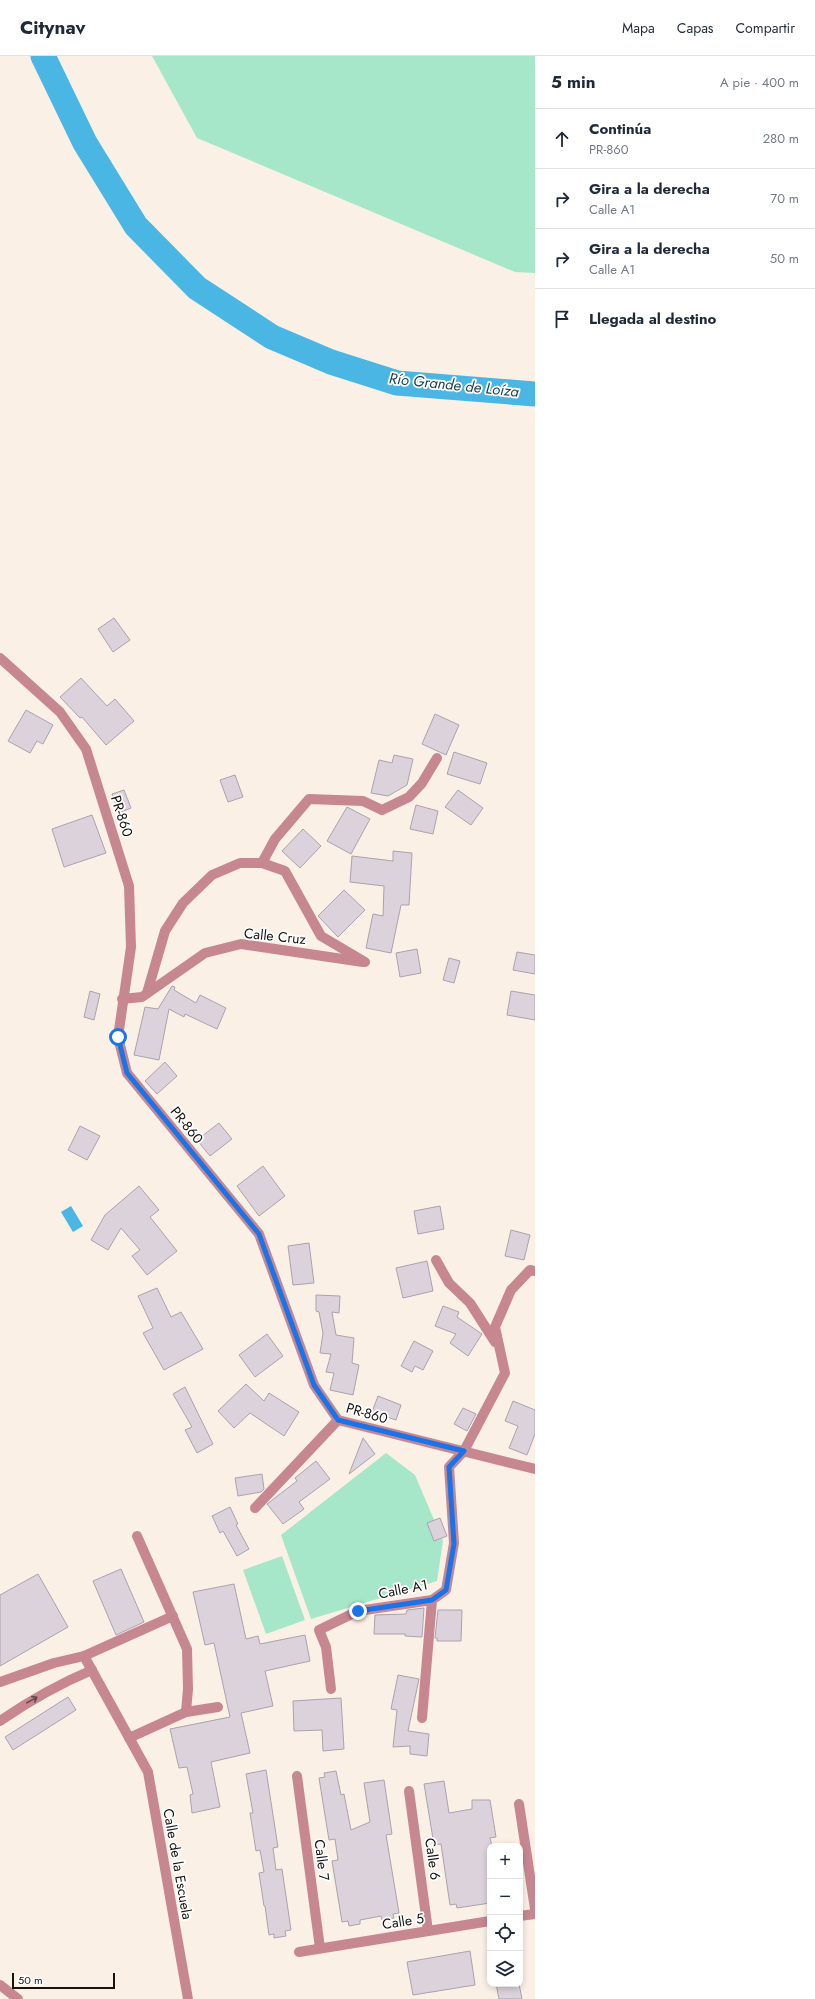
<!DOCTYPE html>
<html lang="es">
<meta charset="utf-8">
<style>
:root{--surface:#fff;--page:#f6f6f7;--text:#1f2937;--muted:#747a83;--line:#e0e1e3}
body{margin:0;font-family:Jost,sans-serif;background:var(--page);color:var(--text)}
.controls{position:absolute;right:12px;bottom:12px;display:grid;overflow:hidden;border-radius:8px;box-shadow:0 2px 6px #0003}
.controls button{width:36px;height:36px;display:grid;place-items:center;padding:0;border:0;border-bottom:1px solid var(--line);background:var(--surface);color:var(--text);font:20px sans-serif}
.scale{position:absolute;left:12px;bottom:10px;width:103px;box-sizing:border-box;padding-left:4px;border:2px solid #16130f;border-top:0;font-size:11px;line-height:14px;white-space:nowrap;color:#16130f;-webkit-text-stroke:3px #fff;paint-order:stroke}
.stop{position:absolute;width:12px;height:12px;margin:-9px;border:3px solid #1a73e8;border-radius:50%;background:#fff}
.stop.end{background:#1a73e8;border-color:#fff;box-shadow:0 1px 4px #0008}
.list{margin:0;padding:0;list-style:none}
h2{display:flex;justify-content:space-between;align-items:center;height:52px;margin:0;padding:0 16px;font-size:17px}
h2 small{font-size:13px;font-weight:400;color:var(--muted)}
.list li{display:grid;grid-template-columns:26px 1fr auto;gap:12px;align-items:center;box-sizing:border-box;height:60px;padding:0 16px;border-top:1px solid var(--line)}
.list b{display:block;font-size:15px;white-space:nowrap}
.list p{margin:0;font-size:13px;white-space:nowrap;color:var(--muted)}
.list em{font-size:13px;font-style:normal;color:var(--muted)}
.icon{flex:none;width:22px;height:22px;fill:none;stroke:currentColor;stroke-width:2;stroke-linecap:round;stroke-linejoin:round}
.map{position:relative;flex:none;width:535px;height:1943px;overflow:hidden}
header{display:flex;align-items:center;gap:24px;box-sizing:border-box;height:56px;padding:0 20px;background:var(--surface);border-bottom:1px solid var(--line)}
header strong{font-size:19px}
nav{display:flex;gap:22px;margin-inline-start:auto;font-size:14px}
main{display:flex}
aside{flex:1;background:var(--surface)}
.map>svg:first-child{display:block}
.green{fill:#a5e7c8}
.water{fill:#4ab6e4}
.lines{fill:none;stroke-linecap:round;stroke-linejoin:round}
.river{stroke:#4ab6e4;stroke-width:25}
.building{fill:#dbd2dc;stroke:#aba2ac}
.minor{stroke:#c78791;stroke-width:10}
.oneway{stroke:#66474a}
.route{stroke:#1a73e8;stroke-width:5}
.labels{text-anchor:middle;stroke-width:3.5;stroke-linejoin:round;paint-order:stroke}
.street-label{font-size:14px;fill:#16130f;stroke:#fff}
.water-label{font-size:15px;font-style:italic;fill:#0f3e51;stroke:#fff}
</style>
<header>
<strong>Citynav</strong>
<nav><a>Mapa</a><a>Capas</a><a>Compartir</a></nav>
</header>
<main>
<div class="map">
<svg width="535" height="1943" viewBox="0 0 535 1943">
<rect width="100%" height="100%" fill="#fbf0e6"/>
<!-- green -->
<g class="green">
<path d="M152 0H535V217L515 216 197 82Z"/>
<path d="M386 1397 415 1419 443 1485 437 1525 311 1563 281 1479Z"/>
<path d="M282 1500 305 1564 266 1578 243 1514Z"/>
</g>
<!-- water -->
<path class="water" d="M71 1150 83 1170 73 1176 61 1156Z"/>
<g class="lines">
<!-- river -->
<path class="river" d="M43 0 85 87 136 170 197 232 272 281 331 306 397 327 535 338"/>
</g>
<!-- building -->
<g class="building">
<path d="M114 562 130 584 113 596 98 573Z"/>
<path d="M81 622 107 650 115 643 134 665 106 689 82 661 80 662 60 641Z"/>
<path d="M26 654 53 669 43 688 37 685 30 697 8 685Z"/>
<path d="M435 658 459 669 446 699 422 688Z"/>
<path d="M454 696 487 707 480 728 447 718Z"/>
<path d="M394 699 413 703 407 729 388 740 371 737 379 704 392 707Z"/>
<path d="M235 719 243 741 228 746 220 724Z"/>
<path d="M124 734 131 752 119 757 112 738Z"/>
<path d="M458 734 483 752 471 769 445 751Z"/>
<path d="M416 749 438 755 433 778 410 773Z"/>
<path d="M347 751 370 763 351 798 327 785Z"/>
<path d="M92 759 106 797 64 811 52 773Z"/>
<path d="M303 773 321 790 300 812 282 795Z"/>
<path d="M393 795 412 797 409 849H401L391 897 366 892 373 858 383 860 384 830 350 826 352 800 393 805Z"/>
<path d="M344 834 365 854 338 881 318 860Z"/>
<path d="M417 893 421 917 400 921 396 897Z"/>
<path d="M517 896 535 899V918L513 914Z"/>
<path d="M449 902 460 905 454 927 443 924Z"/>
<path d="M172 930 175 931 174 934 196 947 200 939 226 952 217 973 185 958 184 961 169 953 159 1004 134 999 145 951 158 953Z"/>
<path d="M90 935 100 938 94 964 84 961Z"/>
<path d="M511 935 535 939V964L507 959Z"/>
<path d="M165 1006 177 1020 157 1038 145 1025Z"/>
<path d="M219 1067 232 1083 210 1100 197 1084Z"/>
<path d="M80 1070 100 1080 87 1104 68 1094Z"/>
<path d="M263 1110 285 1140 259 1160 237 1130Z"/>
<path d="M139 1130 159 1154 150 1161 177 1195 147 1219 132 1200 140 1194 121 1172 108 1194 91 1184 105 1159Z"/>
<path d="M440 1150 444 1173 418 1178 414 1155Z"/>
<path d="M511 1174 530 1179 524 1204 505 1200Z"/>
<path d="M309 1187 314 1227 293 1229 288 1190Z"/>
<path d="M427 1205 433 1235 403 1242 396 1212Z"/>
<path d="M157 1232 171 1261 181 1256 203 1293 164 1314 143 1277 153 1272 138 1240Z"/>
<path d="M316 1239 340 1240 339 1257 332 1256 336 1279 354 1282 352 1307 359 1309 353 1339 330 1334 334 1317 326 1316 331 1298 320 1297 323 1277 319 1256 316 1255Z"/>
<path d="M443 1250 459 1256 457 1261 482 1278 468 1300 450 1287 456 1278 435 1270Z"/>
<path d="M267 1278 283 1300 255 1321 239 1299Z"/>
<path d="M414 1285 433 1295 423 1314 415 1310 412 1316 401 1310Z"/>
<path d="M246 1328 264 1345 269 1337 299 1356 284 1380 250 1357 234 1372 218 1355Z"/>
<path d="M185 1331 213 1388 197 1397 185 1374 192 1371 173 1338Z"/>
<path d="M378 1340 401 1349 396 1364 372 1356Z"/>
<path d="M513 1345 535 1354V1378L527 1399 509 1392 518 1370 505 1365Z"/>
<path d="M463 1352 476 1358 467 1375 454 1368Z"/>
<path d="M363 1382 375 1398 349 1418Z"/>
<path d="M316 1405 330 1423 299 1446 304 1453 283 1468 267 1448 297 1425 295 1422Z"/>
<path d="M262 1418 264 1433 261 1436 238 1440 235 1422Z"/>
<path d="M230 1451 238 1468 236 1469 249 1493 237 1500 223 1475 220 1477 212 1460Z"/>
<path d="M440 1462 447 1480 434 1485 427 1467Z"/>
<path d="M121 1513 144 1566 116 1579 93 1525Z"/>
<path d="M38 1518 68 1571 0 1610V1539Z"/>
<path d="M234 1528 246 1583 258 1580 260 1588 305 1579 310 1605 265 1615 273 1650 241 1657 250 1697 211 1706 220 1751 192 1757 190 1739 193 1738 187 1711 179 1712 170 1673 230 1661 214 1587 205 1589 193 1536Z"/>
<path d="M424 1552 422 1581 405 1580V1578H374L375 1559 406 1558 407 1554Z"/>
<path d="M438 1554H462L461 1585H437V1582H435Z"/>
<path d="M398 1619 419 1623 408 1675 429 1678 427 1700 410 1698V1690L393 1691 397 1654 391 1653Z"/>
<path d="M68 1641 76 1654 13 1694 5 1681Z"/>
<path d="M341 1642 344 1693 323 1695 322 1674 294 1675 293 1645Z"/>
<path d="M266 1714 278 1791 273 1792 276 1814 282 1813 291 1874 285 1875 286 1880 274 1882V1878L269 1879 265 1850H264L259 1817 264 1816 260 1794 256 1795 250 1757H253L246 1718Z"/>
<path d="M336 1715 341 1739 344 1738 351 1774 370 1766 364 1727 384 1724 392 1778 386 1779 399 1857 393 1858 394 1862 382 1864 381 1860 360 1864V1868L349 1870 348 1865 342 1866 332 1805 338 1804 335 1783 329 1784 319 1722 325 1721 324 1717Z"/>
<path d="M444 1725 449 1757 472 1753V1744H490L496 1781 490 1782 492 1790H490V1847L457 1852 456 1848 450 1849 441 1788 434 1789 424 1728Z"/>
<path d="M470 1895 475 1929 413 1939 407 1906Z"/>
<path d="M496 1928H519L522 1943H499Z"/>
</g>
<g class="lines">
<!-- minor -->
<g class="minor">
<path d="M0 602 60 656 86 693 129 830 131 891 118 981 127 1017 259 1178 314 1329 338 1364 535 1413"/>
<path d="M365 906 321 880 285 815 262 807 275 783 309 743 363 745 382 754 409 741 422 727 437 702"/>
<path d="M147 937 165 875 183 847 212 819 240 807H262"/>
<path d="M122 943 142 941 205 897 241 888 363 906"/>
<path d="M436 1204 449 1227 470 1247 495 1286"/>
<path d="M255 1452 338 1364"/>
<path d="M137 1480 187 1593 188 1633 186 1656"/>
<path d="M173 1560 84 1600 148 1716 188 1943"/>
<path d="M0 1626 54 1607 84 1600"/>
<path d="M331 1633 326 1591 319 1574 358 1555 432 1544 446 1534 454 1487 449 1411 464 1395 505 1317 495 1271 511 1234 530 1214 535 1215"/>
<path d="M422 1662 432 1544"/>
<path d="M0 1665C29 1645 59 1628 92 1614"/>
<path d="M129 1682 186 1656 218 1651"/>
<path d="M297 1720 320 1892"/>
<path d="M409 1735 428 1875"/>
<path d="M519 1748 535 1853"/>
<path d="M520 1860 535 1858"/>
<path d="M299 1896 490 1865"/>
<path d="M0 1929 18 1943"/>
</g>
</g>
<!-- one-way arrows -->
<defs><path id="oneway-shaft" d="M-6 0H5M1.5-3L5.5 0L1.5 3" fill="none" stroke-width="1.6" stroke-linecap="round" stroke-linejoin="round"/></defs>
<use class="oneway" href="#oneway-shaft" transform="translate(32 1644) rotate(-29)"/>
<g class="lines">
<!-- route -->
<path class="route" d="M118 981 127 1017 259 1178 314 1329 338 1364 464 1395 449 1411 454 1488 446 1534 432 1544 358 1555"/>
</g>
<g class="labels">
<!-- street labels -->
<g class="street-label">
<text transform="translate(122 760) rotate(72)" y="5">PR-860</text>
<text transform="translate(275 880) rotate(6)" y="5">Calle Cruz</text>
<text transform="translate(187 1069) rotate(51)" y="5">PR-860</text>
<text transform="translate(367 1357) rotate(16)" y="5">PR-860</text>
<text transform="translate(403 1533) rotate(-11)" y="5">Calle A1</text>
<text transform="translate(433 1803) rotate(82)" y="5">Calle 6</text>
<text transform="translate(322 1804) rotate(83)" y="5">Calle 7</text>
<text transform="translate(178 1808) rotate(80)" y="5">Calle de la Escuela</text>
<text transform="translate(403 1865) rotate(-9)" y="5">Calle 5</text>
</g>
<!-- water labels -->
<g class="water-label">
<text transform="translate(454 329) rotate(6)" y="5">Río Grande de Loíza</text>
</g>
</g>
</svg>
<div class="controls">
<button>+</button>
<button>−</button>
<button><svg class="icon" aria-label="locate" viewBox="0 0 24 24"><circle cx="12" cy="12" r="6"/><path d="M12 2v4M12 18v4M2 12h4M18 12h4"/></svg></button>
<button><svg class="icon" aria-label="layers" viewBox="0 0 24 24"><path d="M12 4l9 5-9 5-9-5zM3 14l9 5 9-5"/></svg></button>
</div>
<div class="scale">50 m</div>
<div class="stop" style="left:118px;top:981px"></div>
<div class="stop end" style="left:358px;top:1555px"></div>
</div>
<aside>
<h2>5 min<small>A pie · 400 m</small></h2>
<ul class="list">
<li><svg class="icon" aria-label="ahead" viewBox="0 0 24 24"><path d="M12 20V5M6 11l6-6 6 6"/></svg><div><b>Continúa</b><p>PR-860</p></div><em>280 m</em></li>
<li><svg class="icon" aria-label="right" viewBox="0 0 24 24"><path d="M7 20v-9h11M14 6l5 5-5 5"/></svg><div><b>Gira a la derecha</b><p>Calle A1</p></div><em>70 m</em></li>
<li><svg class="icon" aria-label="right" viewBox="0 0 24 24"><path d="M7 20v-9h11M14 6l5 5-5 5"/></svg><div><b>Gira a la derecha</b><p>Calle A1</p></div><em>50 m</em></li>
<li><svg class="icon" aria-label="arrive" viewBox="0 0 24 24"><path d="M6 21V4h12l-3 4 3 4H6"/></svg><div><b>Llegada al destino</b></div></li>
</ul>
</aside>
</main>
